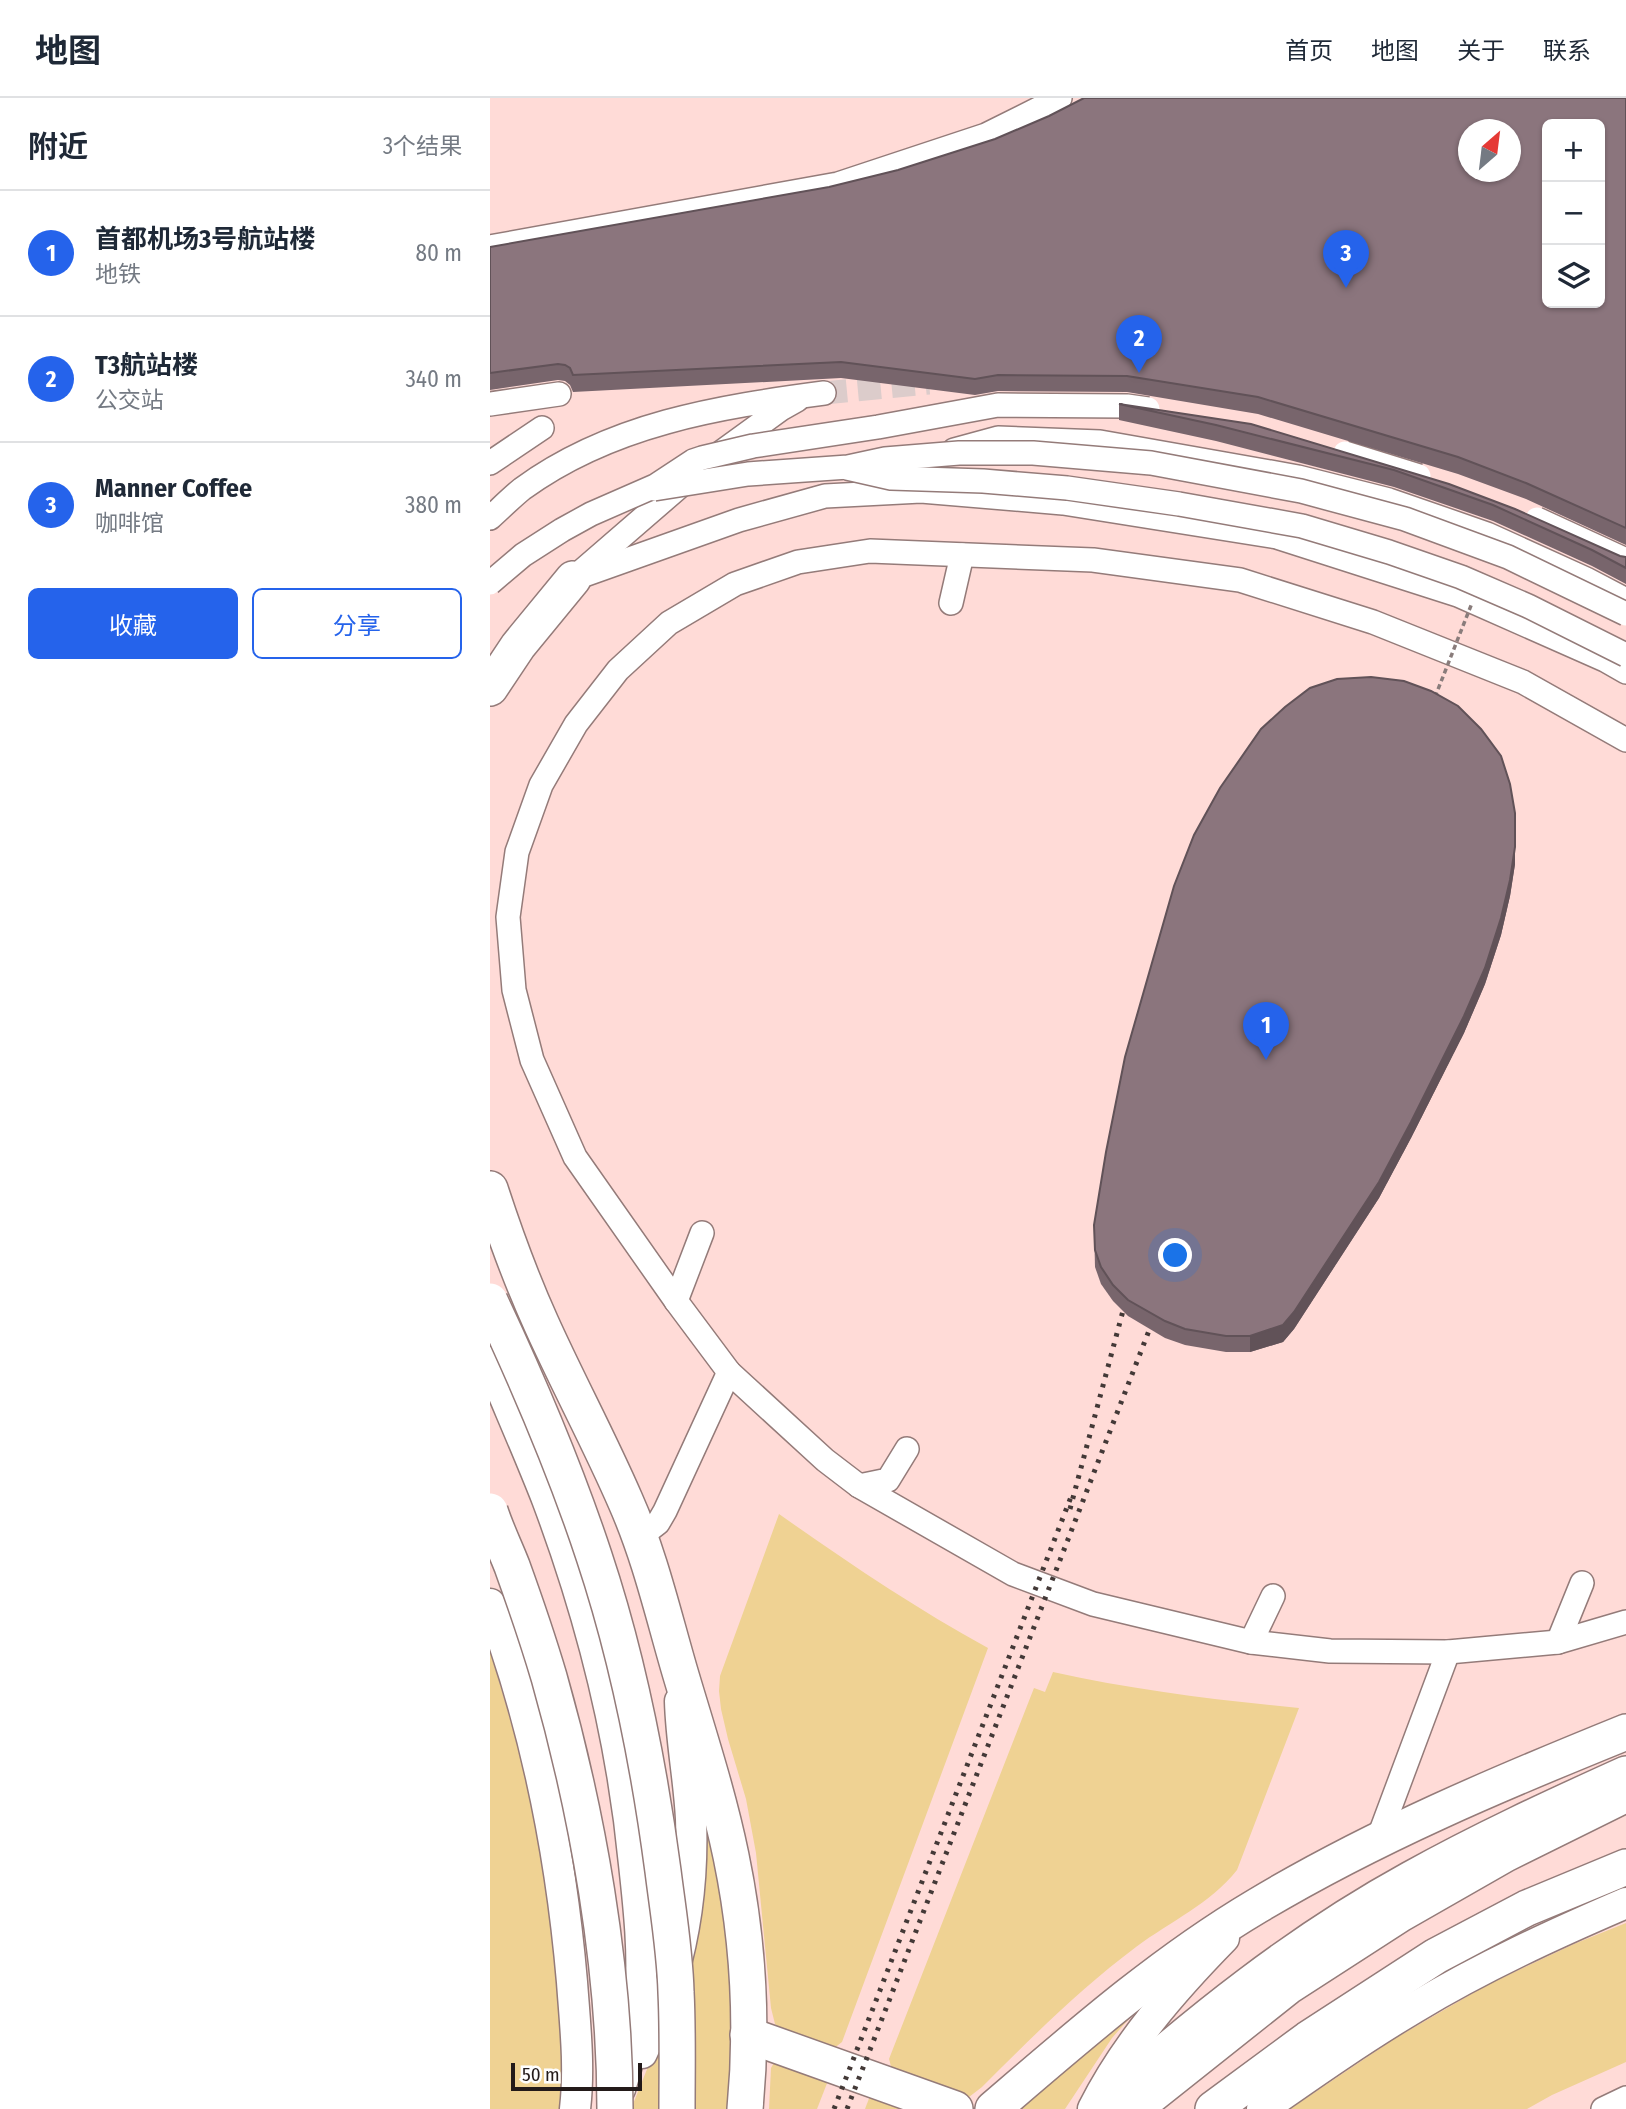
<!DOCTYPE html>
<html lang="zh">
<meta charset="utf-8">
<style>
:root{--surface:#fff;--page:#f6f6f7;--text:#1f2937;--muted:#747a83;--line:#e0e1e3;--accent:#2563eb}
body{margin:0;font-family:"Fira Sans Condensed","Noto Sans SC",sans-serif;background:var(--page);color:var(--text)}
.controls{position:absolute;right:21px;top:21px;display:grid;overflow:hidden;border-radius:10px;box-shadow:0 2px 5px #0004}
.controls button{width:63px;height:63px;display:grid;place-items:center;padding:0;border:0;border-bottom:2px solid var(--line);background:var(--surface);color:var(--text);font:35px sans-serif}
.compass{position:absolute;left:968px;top:21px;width:63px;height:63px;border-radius:50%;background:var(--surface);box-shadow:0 2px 5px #0004;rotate:28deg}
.scale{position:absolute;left:21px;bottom:18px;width:131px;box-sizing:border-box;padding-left:7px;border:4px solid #231a19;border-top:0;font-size:19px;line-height:24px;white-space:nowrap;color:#231a19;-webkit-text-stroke:5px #fefefe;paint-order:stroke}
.you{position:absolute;left:686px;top:1158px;width:24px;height:24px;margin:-18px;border:5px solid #fff;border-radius:50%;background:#1a73e8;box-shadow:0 0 0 10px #1a73e833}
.badge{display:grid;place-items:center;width:46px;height:46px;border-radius:50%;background:var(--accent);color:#fff;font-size:23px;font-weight:700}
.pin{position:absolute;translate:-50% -58px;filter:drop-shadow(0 2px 4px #0008)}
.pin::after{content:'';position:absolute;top:37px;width:24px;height:21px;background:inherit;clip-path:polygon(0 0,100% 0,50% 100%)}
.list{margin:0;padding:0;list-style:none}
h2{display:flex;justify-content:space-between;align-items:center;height:91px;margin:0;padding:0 28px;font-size:30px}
h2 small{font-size:23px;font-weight:400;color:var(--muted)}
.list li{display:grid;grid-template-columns:46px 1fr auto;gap:21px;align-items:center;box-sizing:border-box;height:126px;padding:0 28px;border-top:2px solid var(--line)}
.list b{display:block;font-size:26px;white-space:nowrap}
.list p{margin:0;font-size:23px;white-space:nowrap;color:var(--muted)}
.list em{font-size:23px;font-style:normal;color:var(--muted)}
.actions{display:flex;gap:14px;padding:21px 28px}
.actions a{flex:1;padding:16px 0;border:2px solid var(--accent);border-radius:10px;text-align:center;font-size:24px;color:var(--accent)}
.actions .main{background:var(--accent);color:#fff}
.icon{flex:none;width:38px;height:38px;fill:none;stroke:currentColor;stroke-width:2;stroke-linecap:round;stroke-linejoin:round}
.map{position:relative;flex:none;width:1136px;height:2011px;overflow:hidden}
header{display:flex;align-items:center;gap:42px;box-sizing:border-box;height:98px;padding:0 35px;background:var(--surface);border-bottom:2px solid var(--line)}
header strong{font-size:33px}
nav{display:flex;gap:38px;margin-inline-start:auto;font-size:24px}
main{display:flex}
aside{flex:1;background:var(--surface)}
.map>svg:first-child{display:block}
.built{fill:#ffdbd7;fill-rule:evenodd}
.green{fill:#efd293}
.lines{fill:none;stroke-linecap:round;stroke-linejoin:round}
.minor-tunnel{stroke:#dccccb;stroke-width:23;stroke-dasharray:23 11;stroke-linecap:butt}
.minor-casing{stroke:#947b79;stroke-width:26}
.major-casing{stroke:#947b79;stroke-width:33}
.highway-casing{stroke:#947b79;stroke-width:38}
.minor{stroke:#fff;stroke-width:23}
.major{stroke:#fff;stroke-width:30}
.highway{stroke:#fff;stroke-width:35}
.rail{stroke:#433937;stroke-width:5;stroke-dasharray:3.5 7;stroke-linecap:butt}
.minor-bridge-casing{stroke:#947b79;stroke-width:26;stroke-linecap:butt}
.highway-bridge-casing{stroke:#947b79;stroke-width:38;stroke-linecap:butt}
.path-bridge{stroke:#897c7b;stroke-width:3.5;stroke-dasharray:5 3.5;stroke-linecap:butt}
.minor-bridge{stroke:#fff;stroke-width:23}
.highway-bridge{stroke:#fff;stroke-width:35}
.wall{fill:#78656c}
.shaded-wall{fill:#615258}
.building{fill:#8b757d;stroke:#615258;stroke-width:2;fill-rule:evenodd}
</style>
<header>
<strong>地图</strong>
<nav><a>首页</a><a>地图</a><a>关于</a><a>联系</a></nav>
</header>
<main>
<aside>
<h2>附近<small>3个结果</small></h2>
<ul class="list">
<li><span class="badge">1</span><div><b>首都机场3号航站楼</b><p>地铁</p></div><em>80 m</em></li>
<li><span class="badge">2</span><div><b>T3航站楼</b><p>公交站</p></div><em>340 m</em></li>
<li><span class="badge">3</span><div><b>Manner Coffee</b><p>咖啡馆</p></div><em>380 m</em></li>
</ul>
<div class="actions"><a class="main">收藏</a><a>分享</a></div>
</aside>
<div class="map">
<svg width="1136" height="2011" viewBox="0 0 1136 2011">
<rect width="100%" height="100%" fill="#fdecea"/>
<!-- built -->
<path class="built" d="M0 0H1136V2011H0ZM1057 26H1110V205H1057ZM978 32H1020V74H978Z"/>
<!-- green -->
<g class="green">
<path d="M289 1416C357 1464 425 1510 498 1550L352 1944 343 1951 294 1936 285 1926 281 1910 266 1755 256 1701 238 1641 231 1611 229 1593 230 1578Z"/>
<path d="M0 1553C46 1701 79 1855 71 2011H0Z"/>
<path d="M563 1574C644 1592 726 1602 809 1610L747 1772C720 1806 681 1823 646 1849 590 1891 541 1940 492 1989L479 1999 465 2000 402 1972 399 1961 544 1590 555 1594Z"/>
<path d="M217 1719 241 1861V2011H141L195 1877 205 1848 212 1814 215 1781 216 1722Z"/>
<path d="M1136 1825V1964L1062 1997 1037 2011H800L904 1941 997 1887 1084 1846Z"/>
<path d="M652 1906 622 1940 575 2011H529Z"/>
<path d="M285 1963 341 1975 327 2011H279L281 1970Z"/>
<path d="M383 1990 442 2011H375Z"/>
</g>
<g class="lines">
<!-- minor-tunnel -->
<path class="minor-tunnel" d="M334 295 439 285"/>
<defs>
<g id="minor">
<path d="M0 149 348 86 496 37 570 0"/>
<path d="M0 306 69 296"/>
<path d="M464 352 508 340 610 344 808 379 899 402 997 436 1096 481 1136 502"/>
<path d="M226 358 291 311 307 302"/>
<path d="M0 365 52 330"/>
<path d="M0 420C10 411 21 400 32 391 121 326 228 309 334 295"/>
<path d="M93 472 197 382"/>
<path d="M83 481 249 422 335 398 431 393 573 405 787 439 968 497 1115 562 1136 574"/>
<path d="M461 505 472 457"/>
<path d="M1136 642 1033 584 883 524 750 482 603 462 380 453 308 464 245 486 179 525 128 572 86 626 51 687 27 754 18 819 24 892 42 962 85 1059 186 1203 239 1274 335 1362 369 1388 523 1476 603 1506 761 1544 840 1553 958 1554 1068 1544 1136 1524"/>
<path d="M186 1203 212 1135"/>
<path d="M369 1388 398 1382 417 1351"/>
<path d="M150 1439 168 1425 175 1413 239 1274"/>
<path d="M761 1544 783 1498"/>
<path d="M1068 1544 1092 1485"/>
<path d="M887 1744 958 1554"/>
<path d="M1113 2011 1136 2000"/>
</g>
<g id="major">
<path d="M0 1264C19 1310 39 1355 57 1401 101 1518 132 1641 144 1766 149 1811 154 1857 150 1903 147 1933 139 1962 130 1991"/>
<path d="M0 1506C45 1626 71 1756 82 1884 85 1926 90 1969 85 2011"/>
<path d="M152 1955C163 1930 175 1906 182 1880 197 1829 203 1773 201 1721 199 1681 191 1643 190 1603"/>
<path d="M603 2011C635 1947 684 1891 734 1840"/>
<path d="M648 2011 799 1891 912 1818 1017 1758 1136 1699"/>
<path d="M772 2011C822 1976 872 1941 924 1910 992 1869 1064 1836 1136 1805"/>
</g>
<g id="highway">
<path d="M0 590 28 548 83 481"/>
<path d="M0 1091C15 1137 31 1181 51 1225 78 1285 109 1342 135 1402 160 1458 173 1516 190 1574 208 1635 228 1695 241 1758 258 1840 263 1927 255 2011"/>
<path d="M258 1937 465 2011"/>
<path d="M503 2011C587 1939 671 1865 767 1808 884 1738 1010 1685 1136 1634"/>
<path d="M610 2011C706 1924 808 1843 921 1781 991 1742 1063 1709 1136 1676"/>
<path d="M723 2011 818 1941 946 1858 1037 1810 1136 1769"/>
</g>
</defs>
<!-- minor casing -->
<use href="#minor" class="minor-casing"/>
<!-- major casing -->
<use href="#major" class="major-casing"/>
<!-- highway casing -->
<use href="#highway" class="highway-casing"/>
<!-- minor -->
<use href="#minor" class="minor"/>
<!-- major -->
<use href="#major" class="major"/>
<!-- highway -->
<use href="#highway" class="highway"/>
<!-- rail -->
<g class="rail">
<path d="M580 1411 638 1194"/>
<path d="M344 2011 581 1399"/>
<path d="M357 2011 667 1212"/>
</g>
<defs>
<g id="minor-bridge">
<path d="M855 355 929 378"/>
<path d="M357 370 401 380 493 383 577 390 689 406 812 428 899 454 971 479 1038 508 1136 557"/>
<path d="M164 391 258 376 358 369 395 361 469 355H543L661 365 811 393 915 421 1018 459 1136 516"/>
<path d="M1047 421 1136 462"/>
<path d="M0 485 33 457 72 432 101 416 165 388 203 363 212 360 263 348 388 329 508 307 637 308 658 311"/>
</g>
<g id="highway-bridge">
<path d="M0 1203C39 1286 75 1370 104 1458 138 1560 159 1667 173 1773 178 1813 185 1854 186 1894 188 1933 187 1972 187 2011"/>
<path d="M0 1413C6 1432 15 1450 22 1468 35 1504 48 1542 59 1579 98 1716 125 1869 125 2011"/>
</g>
</defs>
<!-- minor-bridge casing -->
<use href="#minor-bridge" class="minor-bridge-casing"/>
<!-- highway-bridge casing -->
<use href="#highway-bridge" class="highway-bridge-casing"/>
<!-- path-bridge -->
<path class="path-bridge" d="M945 599 982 505"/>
<!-- minor-bridge -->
<use href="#minor-bridge" class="minor-bridge"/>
<!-- highway-bridge -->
<use href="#highway-bridge" class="highway-bridge"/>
</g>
<!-- wall -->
<g class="wall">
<path d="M1136 0V447L1036 401 968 376 768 316 637 294 508 293 485 297 351 280 83 294 80 287 75 283 68 282 0 292V149Z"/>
<path d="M629 306 761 326 959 386 1130 458 1136 459V486L1102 468 1003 423 904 389 726 343 629 322Z"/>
<path d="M1025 715V766L1020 798 1011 837 995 886 974 935 921 1040 889 1100 804 1231 793 1244 760 1254H736L695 1247 675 1240 638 1218 623 1203 611 1186 605 1169 604 1127Z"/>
</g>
<!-- shaded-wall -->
<path class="shaded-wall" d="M1025 749V766L1020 798 1011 837 995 886 974 935 921 1040 889 1100 804 1231 793 1244 760 1254V1238Z"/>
<!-- building -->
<g class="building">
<path d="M594 0H1136V430L1036 385 968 359 768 299 637 278 508 277 485 281 351 264 83 277 80 270 75 267 68 266 0 275V149L339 89 408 72 505 41 559 18ZM1057 26H1110V205H1057ZM978 32H1020V74H978Z"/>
<path d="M629 306 761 326 959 386 1025 411 1130 458 1136 459V470L1102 452 1003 407 904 372 726 327Z"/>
<path d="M881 579 914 583 941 593 968 608 991 631 1011 658 1020 686 1025 715V749L1020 782 1011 820 995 870 974 918 921 1024 889 1084 804 1214 793 1227 760 1238H736L695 1231 675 1223 638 1202 623 1187 611 1169 605 1152 604 1127 616 1054 635 959 684 788 704 737 730 690 771 631 795 609 820 590 847 581Z"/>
</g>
</svg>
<div class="controls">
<button>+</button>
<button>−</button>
<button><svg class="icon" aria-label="layers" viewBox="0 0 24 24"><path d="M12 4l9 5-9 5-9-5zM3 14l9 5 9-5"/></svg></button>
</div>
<svg class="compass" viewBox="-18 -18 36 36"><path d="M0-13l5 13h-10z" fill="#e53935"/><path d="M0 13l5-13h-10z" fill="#747a83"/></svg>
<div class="scale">50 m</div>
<div class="you"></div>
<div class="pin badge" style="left:776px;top:962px">1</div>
<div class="pin badge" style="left:649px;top:275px">2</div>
<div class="pin badge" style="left:856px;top:190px">3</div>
</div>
</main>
